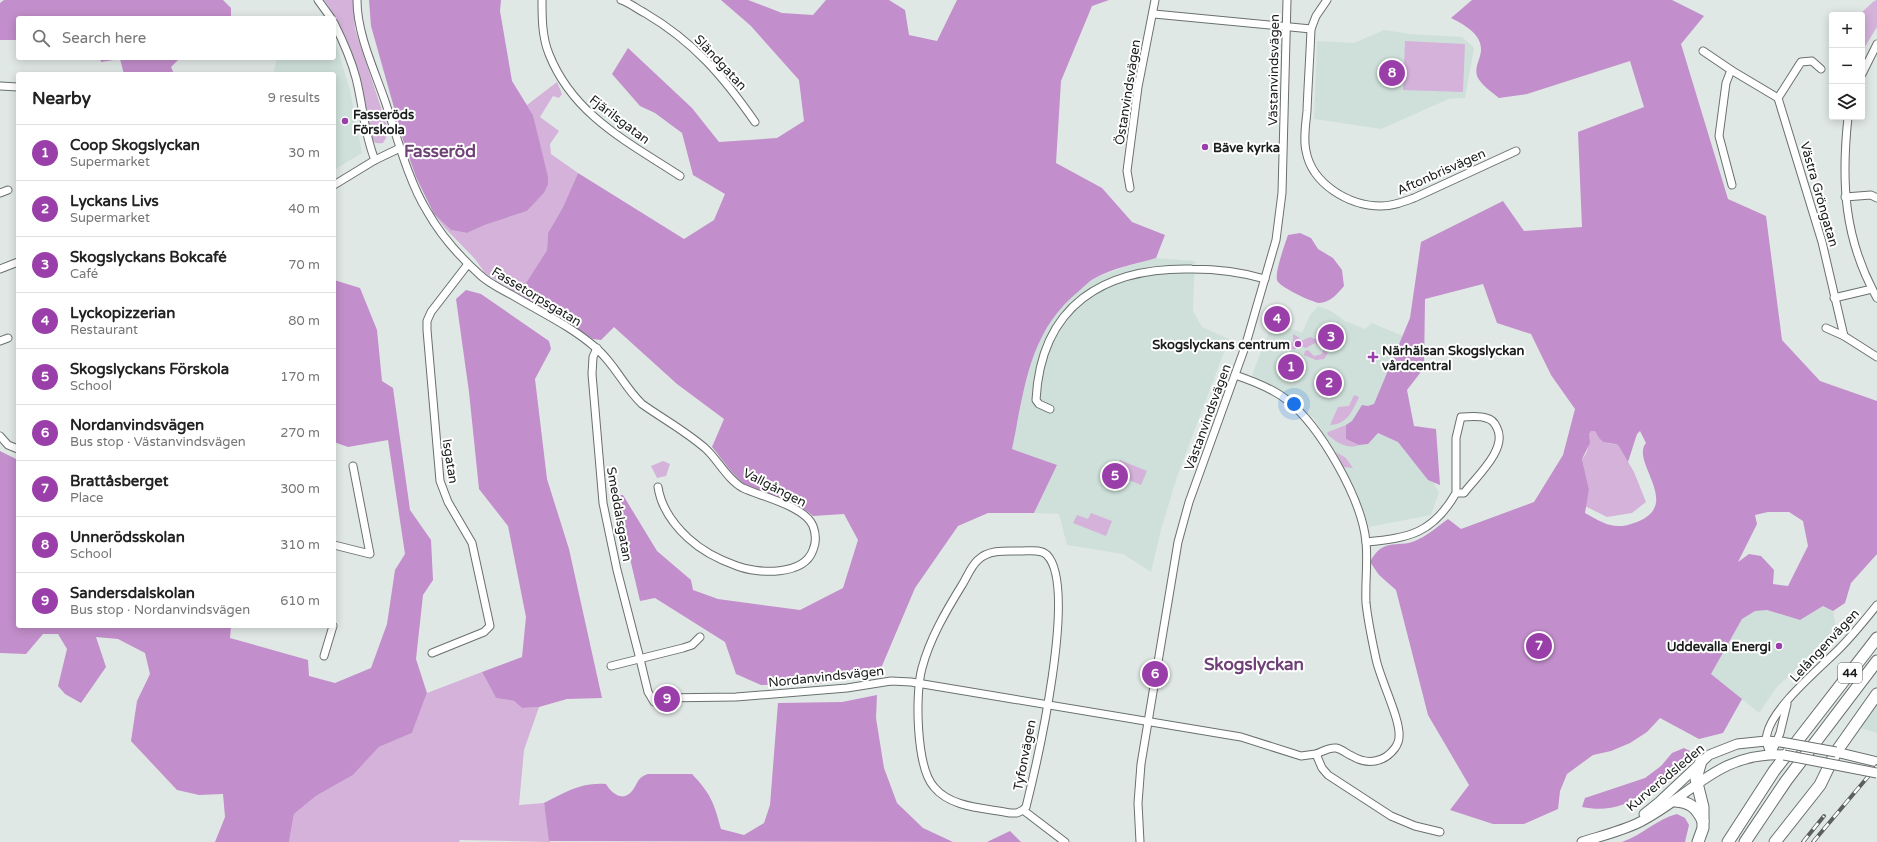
<!DOCTYPE html>
<meta charset="utf-8">
<style>
:root{--surface:#fff;--page:#f6f6f6;--text:#222;--muted:#767676;--line:#e0e0e0;--accent:#9a3faa}
body{margin:0;font-family:"Varela Round",sans-serif;background:var(--page);color:var(--text)}
.controls{position:absolute;right:12px;top:12px;display:grid;overflow:hidden;border-radius:4px;box-shadow:0 2px 10px #0003}
.controls button{width:36px;height:36px;display:grid;place-items:center;padding:0;border:0;border-bottom:1px solid var(--line);background:var(--surface);color:var(--text);font:20px sans-serif}
.you{position:absolute;left:1294px;top:404px;width:14px;height:14px;margin:-10px;border:3px solid #fff;border-radius:50%;background:#1a73e8;box-shadow:0 0 0 6px #1a73e833}
.badge{display:grid;place-items:center;width:26px;height:26px;border-radius:50%;background:var(--accent);color:#fff;font-size:13px;font-weight:700}
.pin{position:absolute;translate:-50% -50%;border:2px solid #fff;box-shadow:0 1px 4px #0006}
.list{margin:0;padding:0;list-style:none}
h2{display:flex;justify-content:space-between;align-items:center;height:52px;margin:0;padding:0 16px;font-size:17px}
h2 small{font-size:13px;font-weight:400;color:var(--muted)}
.list li{display:grid;grid-template-columns:26px 1fr auto;gap:12px;align-items:center;box-sizing:border-box;height:56px;padding:0 16px;border-top:1px solid var(--line)}
.list b{display:block;font-size:15px;white-space:nowrap}
.list p{margin:0;font-size:13px;white-space:nowrap;color:var(--muted)}
.list em{font-size:13px;font-style:normal;color:var(--muted)}
.icon{flex:none;width:22px;height:22px;fill:none;stroke:currentColor;stroke-width:2;stroke-linecap:round;stroke-linejoin:round}
.map{position:relative;flex:none;width:1877px;height:842px;overflow:hidden}
.search{position:absolute;background:var(--surface);box-shadow:0 2px 10px #0003;left:16px;top:16px;width:320px;height:44px;display:flex;align-items:center;gap:10px;box-sizing:border-box;padding:0 14px;border-radius:4px;color:var(--muted);font-size:15px}
.panel{position:absolute;background:var(--surface);box-shadow:0 2px 10px #0003;left:16px;top:72px;width:320px;height:556px;border-radius:4px}
.map>svg:first-child{display:block}
.built{fill:#cfe0da}
.green{fill:#d4b2da}
.forest{fill:#c28ecb;fill-rule:evenodd}
.lines{fill:none;stroke-linecap:round;stroke-linejoin:round}
.minor-casing{stroke:#69706d;stroke-width:9}
.major-casing{stroke:#69706d;stroke-width:11}
.highway-casing{stroke:#69706d;stroke-width:13}
.minor{stroke:#fff;stroke-width:7}
.major{stroke:#fff;stroke-width:9}
.highway{stroke:#fff;stroke-width:11}
.rail-casing{stroke:#5b605e;stroke-width:4}
.rail{stroke:#fff;stroke-width:2.5;stroke-dasharray:8;stroke-linecap:butt}
.major-bridge-casing{stroke:#69706d;stroke-width:11;stroke-linecap:butt}
.major-bridge{stroke:#fff;stroke-width:9}
.poi-dot{fill:#9a3faa;stroke:#fff;stroke-width:1.5}
.labels{text-anchor:middle;stroke-width:4;stroke-linejoin:round;paint-order:stroke}
.shield{fill:#fff;stroke:#5e605f;stroke-width:1}
.shield-label{font-size:12px;font-weight:bold;fill:#191c1b}
.street-label{font-size:13px;fill:#191c1b;stroke:#fff}
.poi-label{font-size:13px;font-weight:bold;fill:#191c1b;stroke:#fff;text-anchor:start}
.district-label{font-size:17px;font-weight:bold;fill:#6f4177;stroke:#fff}
</style>
<div class="map">
<svg width="1877" height="842" viewBox="0 0 1877 842">
<rect width="100%" height="100%" fill="#e0e8e5"/>
<!-- built -->
<g class="built">
<path d="M1384 30 1410 34 1462 37 1470 44 1474 48 1465 98 1449 99 1381 129 1314 119 1317 41 1354 43Z"/>
<path d="M334 38 350 90 362 153 334 170V74H273L277 58H334Z"/>
<path d="M1156 258 1195 261 1193 311 1202 327 1229 339 1177 477 1161 530 1151 572 1123 554 1067 545 1059 514 1034 513 1057 465 1012 449 1028 369 1039 342 1052 319 1070 298 1094 278 1125 267Z"/>
<path d="M1318 306 1331 311 1345 321 1365 329 1372 323 1403 336 1384 380 1407 435 1439 493 1431 515 1369 527 1362 507 1347 474 1314 418 1252 375 1273 321 1302 333 1310 315Z"/>
<path d="M1823 606 1833 611 1837 632 1777 687 1759 713 1711 674 1742 619 1755 611 1767 610 1800 620Z"/>
<path d="M1877 705V733L1860 728Z"/>
</g>
<!-- green -->
<g class="green">
<path d="M324 0H353L355 29 388 129 386 138 383 143C376 144 373 143 370 136 368 126 368 116 366 106 361 79 340 22 324 0Z"/>
<path d="M1877 0V27L1863 50 1862 15H1859L1874 1Z"/>
<path d="M1405 41 1465 44 1463 92 1403 90Z"/>
<path d="M557 82 562 94 559 98 553 96 540 117 559 131 550 144 551 154 578 173 563 207 548 233 547 250 519 294 485 273 475 259 445 228 434 214 451 230 467 233 485 225 527 211 544 193 548 185 533 115 527 105Z"/>
<path d="M1293 334 1300 338 1296 341 1297 348 1294 350 1284 345 1293 342Z"/>
<path d="M1310 337 1323 342V346L1320 347 1315 343 1306 348 1300 346 1301 341Z"/>
<path d="M1308 350 1314 356 1322 354 1323 350 1328 353 1324 359 1316 360 1304 355 1305 351Z"/>
<path d="M1354 395 1359 397C1353 410 1347 425 1330 425L1338 407 1349 406Z"/>
<path d="M1346 425V439L1359 445C1349 450 1335 442 1327 434L1328 432Z"/>
<path d="M1591 431H1595C1601 445 1606 442 1618 445L1634 472 1646 502 1632 513 1607 517 1585 506 1589 489 1582 459C1589 452 1589 443 1589 434Z"/>
<path d="M1336 452 1346 458 1353 468 1343 467Z"/>
<path d="M1120 460 1147 471 1141 485 1114 474Z"/>
<path d="M663 461 670 464 666 476 657 478 651 466Z"/>
<path d="M1091 513 1112 521 1106 536 1073 523 1077 515 1088 519Z"/>
<path d="M482 672 496 698 514 701 522 708 539 707 524 750 519 805 544 803 550 842 460 840 459 842H289L294 814 316 796 353 775 379 747 412 733 427 693Z"/>
</g>
<!-- forest -->
<g class="forest">
<path d="M4 0H223L231 8V18H18V40H0V3Z"/>
<path d="M369 0H501L500 11 512 81 533 115 548 177V185L544 193 527 211 485 225 467 233 451 230 434 214 416 177 404 143 371 26Z"/>
<path d="M721 0H748L782 13 813 15 826 0H889L905 10 909 35 937 41 957 0H1109L1092 6 1061 81 1056 163 1102 188 1132 222 1165 235 1156 258C1136 264 1113 268 1095 278 1089 281 1085 286 1080 290 1028 332 1025 388 1012 449L1057 465 1034 513H988L958 526 915 588 879 673 816 684 761 685 736 674 725 642 655 598 640 601 615 495H623L657 551 691 580 693 590 718 599 800 610 843 588 858 540 844 514 813 516C793 498 763 499 743 483 731 473 722 459 712 447L724 419 677 384 614 327 601 340 593 339 519 294 547 250 548 233 563 207 578 173 684 239 714 220 725 194 693 175 682 133 655 113 640 106 612 74 628 48 692 108 719 142 777 138 804 121 799 80 751 26Z"/>
<path d="M1472 0H1672L1704 16 1681 44 1728 199 1766 216 1782 340 1820 381 1877 401V554L1851 583 1845 603 1833 611 1823 606 1800 620 1767 610 1755 611 1742 619 1711 674 1742 699 1723 733 1699 739 1660 718 1647 732 1630 743 1611 751 1593 755 1567 774 1560 791 1558 809 1524 824H1493L1450 810 1469 785 1428 715 1396 590 1379 575 1370 562C1384 535 1400 550 1419 539 1430 534 1439 525 1448 519L1461 529 1534 502 1563 455 1575 409 1551 375 1531 334 1497 323 1483 284 1425 299 1424 368 1407 390 1414 426 1436 429 1440 485 1428 480 1398 442 1378 433 1368 444 1359 445 1346 439V425L1352 421 1362 405 1368 406 1374 404 1410 318 1421 242 1503 201 1524 231 1582 227 1578 132 1644 107 1630 61 1527 94 1499 98C1493 93 1480 84 1477 76 1475 68 1478 63 1480 56 1486 36 1465 25 1451 18ZM1591 431H1595C1602 446 1605 441 1618 445L1628 462 1637 434 1640 431 1646 443C1630 462 1683 504 1637 522 1614 531 1605 524 1585 513L1589 489 1582 459 1590 443 1589 434ZM1768 512H1789L1803 521 1808 546 1788 586 1773 584 1774 570 1761 556 1749 554 1738 562 1757 524 1755 515Z"/>
<path d="M100 58H180L171 67 174 74H124L120 59 101 62Z"/>
<path d="M1300 233 1311 238 1318 249 1333 258 1342 270 1344 286C1338 293 1330 303 1319 303 1312 302 1279 287 1277 280 1275 271 1285 244 1288 235Z"/>
<path d="M334 280 360 288 377 330 382 381 393 388 410 510 431 540 433 580 423 595 416 659 427 693 412 733 379 747 353 775 316 796 294 814 289 842H215L225 817 223 794 199 795 177 790 131 741 137 701 150 674 145 653 118 639 96 637 106 667 81 703 65 694 58 686 67 649 58 634H43L26 654 0 653V451L18 460V626H231L230 638 308 660 309 676 335 683 371 668 387 624 395 570 405 554 388 440 348 447 334 442Z"/>
<path d="M466 290 481 294 549 341 551 349 535 379 547 479 569 549 602 698 567 699 539 707 522 708 514 701 496 698 482 672 522 657 526 617 508 526 479 489 469 392 456 299Z"/>
<path d="M877 695 876 718 884 768 897 803 923 828 953 842 549 841 544 803C566 792 581 782 606 784 610 791 620 801 629 794 638 787 635 778 648 774H692C711 794 714 803 721 829L744 835 764 823 770 805 778 703 842 702Z"/>
<path d="M1684 748 1690 751C1658 782 1632 817 1582 807L1585 798 1645 778 1661 766 1672 753Z"/>
<path d="M1677 814 1685 818 1689 825 1685 842H1622C1642 835 1657 819 1677 814Z"/>
<path d="M1010 831 1021 842H987Z"/>
</g>
<g class="lines">
<defs>
<g id="minor">
<path d="M318 0 331 18"/>
<path d="M357 0C357 35 375 71 386 104 397 137 409 182 427 211 440 234 459 256 479 274 488 283 501 289 512 295 540 312 571 326 596 348 615 364 624 387 642 404 663 419 687 432 706 449 718 460 728 480 743 488 762 497 805 506 813 526 816 534 816 543 813 550 804 576 758 574 737 566 720 560 702 551 688 538 673 524 661 507 658 487"/>
<path d="M542 0C542 18 542 37 549 54 573 115 628 142 680 176"/>
<path d="M621 0C630 3 637 9 645 13 694 42 723 76 755 122"/>
<path d="M1327 0 1316 16 1311 29C1310 56 1308 84 1307 111 1306 123 1303 139 1306 151 1312 184 1349 206 1381 206 1393 206 1403 202 1414 198L1516 151"/>
<path d="M1154 14 1311 29"/>
<path d="M334 23C343 41 351 59 356 78 363 105 364 134 375 160"/>
<path d="M1703 51 1731 70 1778 98 1822 242 1844 336"/>
<path d="M1731 70 1726 83 1719 136 1732 185"/>
<path d="M1862 74 1877 44"/>
<path d="M0 86 18 87"/>
<path d="M1778 98 1801 62 1812 61 1821 69"/>
<path d="M1848 117C1841 183 1844 239 1877 298"/>
<path d="M334 185 375 160 400 148"/>
<path d="M1130 188 1127 171 1138 87 1155 0"/>
<path d="M0 193 8 190"/>
<path d="M1845 197 1871 195 1877 198"/>
<path d="M0 269 18 262"/>
<path d="M1834 298 1872 289"/>
<path d="M1826 328 1844 336 1877 357"/>
<path d="M0 341 8 338"/>
<path d="M597 348 593 357 592 374 603 503 617 570 640 659 648 692 654 702 661 698 736 697 847 688 891 681 911 682 1241 737 1301 756 1316 754 1322 768 1328 775 1391 816 1415 826 1440 832"/>
<path d="M1235 375C1253 381 1272 388 1287 400 1320 426 1362 499 1366 542 1368 562 1365 583 1366 603 1368 622 1372 640 1376 659 1380 679 1401 720 1399 737 1399 741 1397 745 1395 748 1384 763 1367 765 1352 756 1347 754 1342 749 1336 748 1329 747 1322 752 1316 754"/>
<path d="M1050 409 1039 404 1036 400C1041 305 1104 267 1192 269 1217 269 1241 272 1265 279"/>
<path d="M0 436 8 445 18 449"/>
<path d="M1366 542C1410 538 1433 533 1456 493H1464C1476 477 1508 449 1497 428 1495 423 1491 419 1486 418 1478 415 1468 417 1461 417L1456 438V493"/>
<path d="M334 545 370 554 353 466"/>
<path d="M432 653 484 632 490 626 472 543 448 502 440 481 427 330V321L431 312 468 264"/>
<path d="M324 656 333 626"/>
<path d="M611 666 683 648 692 645 700 637"/>
<path d="M1771 755C1768 748 1765 742 1767 734 1773 707 1819 669 1839 649 1853 635 1865 620 1877 605"/>
<path d="M1771 755 1780 733 1787 704"/>
<path d="M1023 810 1026 807C1037 763 1078 587 1047 555 1041 549 1030 551 1022 551 1008 551 989 549 978 560 971 566 967 577 962 585 946 611 930 638 922 668 915 693 916 767 934 787 951 808 985 808 1010 813H1017L1023 810 1065 842"/>
<path d="M1140 842 1138 803 1141 764 1178 542 1189 502 1245 347 1276 240 1282 193 1287 0"/>
</g>
<g id="major">
<path d="M1836 752 1877 762"/>
<path d="M1644 814 1659 802 1709 755 1737 744 1766 741 1781 742"/>
<path d="M1582 842C1601 836 1622 831 1640 822 1693 795 1717 752 1784 755"/>
</g>
<g id="highway">
<path d="M1675 801C1690 802 1696 807 1703 821"/>
<path d="M1698 842 1703 828V807L1696 779 1701 761"/>
<path d="M1728 842 1774 771 1877 638"/>
<path d="M1745 842 1786 781 1877 661"/>
<path d="M1775 842 1820 785 1836 752 1877 694"/>
</g>
</defs>
<!-- minor casing -->
<use href="#minor" class="minor-casing"/>
<!-- major casing -->
<use href="#major" class="major-casing"/>
<!-- highway casing -->
<use href="#highway" class="highway-casing"/>
<!-- minor -->
<use href="#minor" class="minor"/>
<!-- major -->
<use href="#major" class="major"/>
<!-- highway -->
<use href="#highway" class="highway"/>
<defs>
<g id="rail">
<path d="M1803 842 1824 816"/>
<path d="M1813 842 1877 766"/>
</g>
</defs>
<!-- rail casing -->
<use href="#rail" class="rail-casing"/>
<!-- rail -->
<use href="#rail" class="rail"/>
<defs>
<g id="major-bridge">
<path d="M1781 742 1836 752"/>
<path d="M1784 755 1877 773"/>
</g>
</defs>
<!-- major-bridge casing -->
<use href="#major-bridge" class="major-bridge-casing"/>
<!-- major-bridge -->
<use href="#major-bridge" class="major-bridge"/>
</g>
<!-- markers -->
<g class="poi-dot">
<circle cx="345" cy="121" r="4"/>
<circle cx="1205" cy="147" r="4"/>
<circle cx="1298" cy="344" r="4"/>
<path d="M1371 351h4v4h4v4h-4v4h-4v-4h-4v-4h4z"/>
<circle cx="1779" cy="646" r="4"/>
</g>
<g class="labels">
<!-- shield labels -->
<rect class="shield" x="1838" y="663" width="24" height="20" rx="3"/>
<g class="shield-label">
<text x="1850" y="677">44</text>
</g>
<!-- street labels -->
<g class="street-label">
<text transform="translate(721 62) rotate(47)" y="5">Sländgatan</text>
<text transform="translate(1273 70) rotate(-89)" y="5">Västanvindsvägen</text>
<text transform="translate(1127 92) rotate(-81)" y="5">Östanvindsvägen</text>
<text transform="translate(620 119) rotate(37)" y="5">Fjärilsgatan</text>
<text transform="translate(1441 171) rotate(-24)" y="5">Aftonbrisvägen</text>
<text transform="translate(1820 194) rotate(74)" y="5">Västra Gröngatan</text>
<text transform="translate(537 296) rotate(31)" y="5">Fassetorpsgatan</text>
<text transform="translate(1207 417) rotate(-70)" y="5">Västanvindsvägen</text>
<text transform="translate(451 461) rotate(81)" y="5">Isgatan</text>
<text transform="translate(775 487) rotate(27)" y="5">Vallgången</text>
<text transform="translate(620 514) rotate(80)" y="5">Smeddalsgatan</text>
<text transform="translate(1824 645) rotate(-47)" y="5">Lelångenvägen</text>
<text transform="translate(826 676) rotate(-6)" y="5">Nordanvindsvägen</text>
<text transform="translate(1024 755) rotate(-79)" y="5">Tyfonvägen</text>
<text transform="translate(1665 777) rotate(-40)" y="5">Kurverödsleden</text>
</g>
<!-- poi labels -->
<g class="poi-label">
<text x="353" y="119">Fasseröds<tspan x="353" dy="15">Förskola</tspan></text>
<text x="1213" y="152">Bäve kyrka</text>
<text x="1290" y="349" text-anchor="end">Skogslyckans centrum</text>
<text x="1382" y="355">Närhälsan Skogslyckan<tspan x="1382" dy="15">vårdcentral</tspan></text>
<text x="1771" y="651" text-anchor="end">Uddevalla Energi</text>
</g>
<!-- district labels -->
<g class="district-label">
<text x="440" y="157">Fasseröd</text>
<text x="1254" y="670">Skogslyckan</text>
</g>
</g>
</svg>
<div class="controls">
<button>+</button>
<button>−</button>
<button><svg class="icon" aria-label="layers" viewBox="0 0 24 24"><path d="M12 4l9 5-9 5-9-5zM3 14l9 5 9-5"/></svg></button>
</div>
<div class="you"></div>
<div class="pin badge" style="left:1291px;top:367px">1</div>
<div class="pin badge" style="left:1329px;top:383px">2</div>
<div class="pin badge" style="left:1331px;top:337px">3</div>
<div class="pin badge" style="left:1277px;top:319px">4</div>
<div class="pin badge" style="left:1115px;top:476px">5</div>
<div class="pin badge" style="left:1155px;top:674px">6</div>
<div class="pin badge" style="left:1539px;top:646px">7</div>
<div class="pin badge" style="left:1392px;top:73px">8</div>
<div class="pin badge" style="left:667px;top:699px">9</div>
<div class="search"><svg class="icon" aria-label="search" viewBox="0 0 24 24"><circle cx="10" cy="10" r="6"/><path d="M15 15l6 6"/></svg>Search here</div>
<section class="panel">
<h2>Nearby<small>9 results</small></h2>
<ul class="list">
<li><span class="badge">1</span><div><b>Coop Skogslyckan</b><p>Supermarket</p></div><em>30 m</em></li>
<li><span class="badge">2</span><div><b>Lyckans Livs</b><p>Supermarket</p></div><em>40 m</em></li>
<li><span class="badge">3</span><div><b>Skogslyckans Bokcafé</b><p>Café</p></div><em>70 m</em></li>
<li><span class="badge">4</span><div><b>Lyckopizzerian</b><p>Restaurant</p></div><em>80 m</em></li>
<li><span class="badge">5</span><div><b>Skogslyckans Förskola</b><p>School</p></div><em>170 m</em></li>
<li><span class="badge">6</span><div><b>Nordanvindsvägen</b><p>Bus stop · Västanvindsvägen</p></div><em>270 m</em></li>
<li><span class="badge">7</span><div><b>Brattåsberget</b><p>Place</p></div><em>300 m</em></li>
<li><span class="badge">8</span><div><b>Unnerödsskolan</b><p>School</p></div><em>310 m</em></li>
<li><span class="badge">9</span><div><b>Sandersdalskolan</b><p>Bus stop · Nordanvindsvägen</p></div><em>610 m</em></li>
</ul>
</section>
</div>
